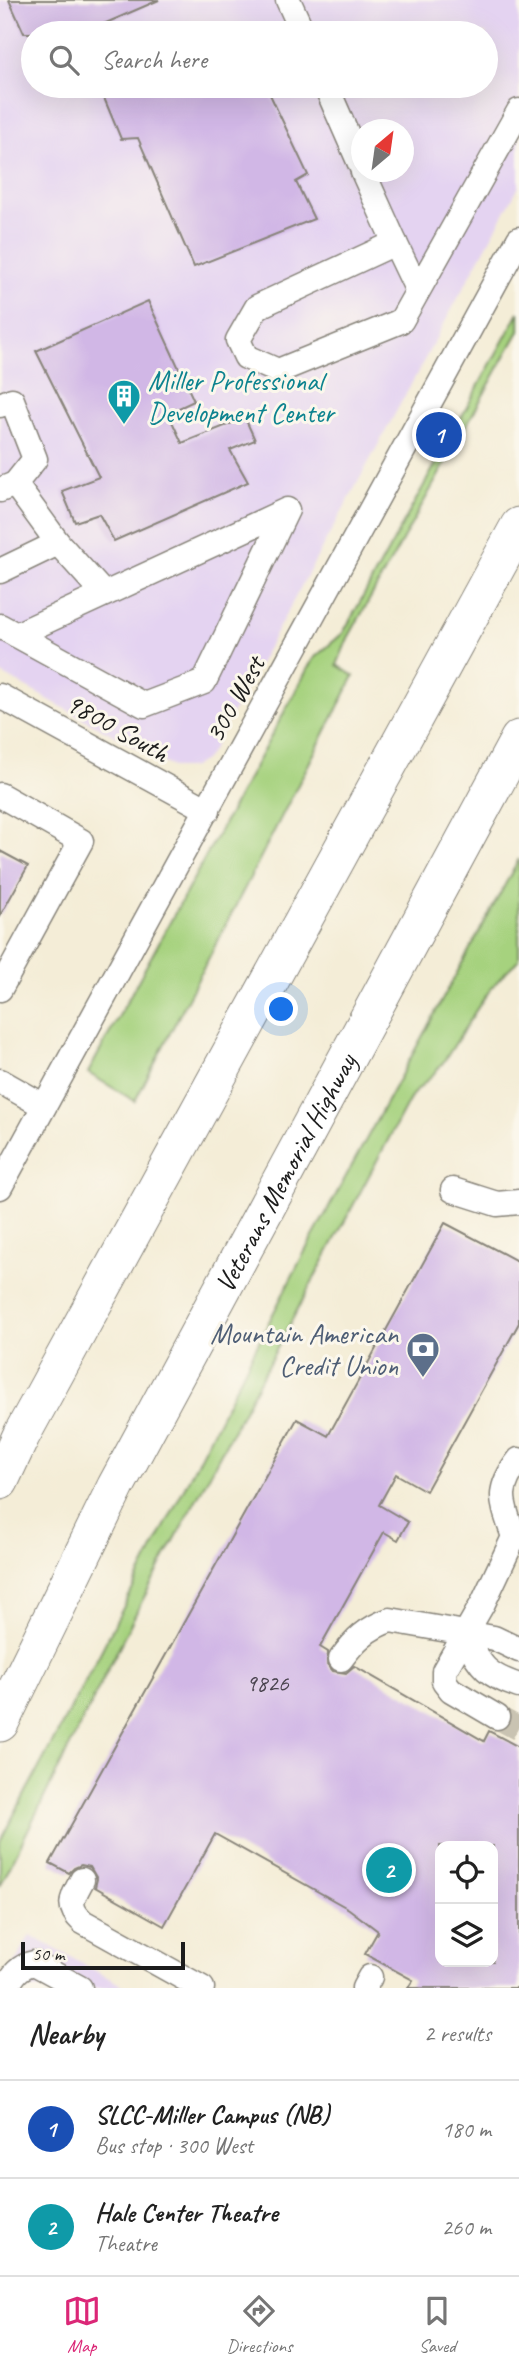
<!DOCTYPE html>
<meta charset="utf-8">
<style>
:root{--surface:#fff;--page:#f2f2f2;--text:#222;--muted:#767676;--line:#e0e0e0;--accent:#db2777}
body{margin:0;font-family:Caveat,sans-serif;background:var(--page);color:var(--text)}
.controls{position:absolute;right:21px;bottom:21px;display:grid;overflow:hidden;border-radius:14px;box-shadow:0 7px 28px #0002}
.controls button{width:63px;height:63px;display:grid;place-items:center;padding:0;border:0;border-bottom:2px solid var(--line);background:var(--surface);color:var(--text);font:35px sans-serif}
.compass{position:absolute;left:351px;top:119px;width:63px;height:63px;border-radius:50%;background:var(--surface);box-shadow:0 7px 28px #0002;rotate:29deg}
.scale{position:absolute;left:21px;bottom:18px;width:164px;box-sizing:border-box;padding-left:7px;border:4px solid #1c1c1c;border-top:0;font-size:19px;line-height:24px;white-space:nowrap;color:#1c1c1c;-webkit-text-stroke:5px #fbf7ec;paint-order:stroke}
.you{position:absolute;left:282px;top:1010px;width:24px;height:24px;margin:-18px;border:5px solid #fff;border-radius:50%;background:#1a73e8;box-shadow:0 0 0 10px #1a73e833}
.badge{display:grid;place-items:center;width:46px;height:46px;border-radius:50%;background:var(--accent);color:#fff;font-size:23px;font-weight:700}
.pin{position:absolute;translate:-50% -50%;border:4px solid #fff;box-shadow:0 2px 7px #0006}
.list{margin:0;padding:0;list-style:none}
h2{display:flex;justify-content:space-between;align-items:center;height:91px;margin:0;padding:0 28px;font-size:30px}
h2 small{font-size:23px;font-weight:400;color:var(--muted)}
.list li{display:grid;grid-template-columns:46px 1fr auto;gap:21px;align-items:center;box-sizing:border-box;height:98px;padding:0 28px;border-top:2px solid var(--line)}
.list b{display:block;font-size:26px;white-space:nowrap}
.list p{margin:0;font-size:23px;white-space:nowrap;color:var(--muted)}
.list em{font-size:23px;font-style:normal;color:var(--muted)}
.icon{flex:none;width:38px;height:38px;fill:none;stroke:currentColor;stroke-width:2;stroke-linecap:round;stroke-linejoin:round}
.map{position:relative;flex:none;width:519px;height:1988px;overflow:hidden}
.search{position:absolute;background:var(--surface);box-shadow:0 7px 28px #0002;left:21px;right:21px;top:21px;height:77px;display:flex;align-items:center;gap:18px;box-sizing:border-box;padding:0 24px;border-radius:38px;color:var(--muted);font-size:26px}
.sheet{height:287px;background:var(--surface)}
nav{display:flex;justify-content:space-around;align-items:center;box-sizing:border-box;height:98px;border-top:2px solid var(--line);background:var(--surface);font-size:19px;color:var(--muted)}
nav a{display:grid;justify-items:center;gap:4px}
nav .on{color:var(--accent)}
.map>svg:first-child{display:block}
.built{fill:#e4d3f1;fill-rule:evenodd}
.green{fill:#a6d27e;stroke:#61774d;stroke-width:2}
.building{fill:#d1b7e6;fill-rule:evenodd}
.lines{fill:none;stroke-linecap:round;stroke-linejoin:round}
.minor-tunnel{stroke:#c9c3b2;stroke-width:24;stroke-dasharray:24 12;stroke-linecap:butt}
.minor-casing{stroke:#88847a;stroke-width:27}
.highway-casing{stroke:#88847a;stroke-width:39}
.minor{stroke:#fff;stroke-width:24}
.highway{stroke:#fff;stroke-width:37}
.labels{text-anchor:middle;stroke-width:6;stroke-linejoin:round;paint-order:stroke}
.number-label{font-size:24px;fill:#49434e}
.culture-label{font-size:28px;fill:#0d838f;stroke:#fbf7ec;text-anchor:start}
.street-label{font-size:28px;fill:#1c1c1c;stroke:#fbf7ec}
.service-label{font-size:28px;fill:#4e5e75;stroke:#fbf7ec;text-anchor:end}
</style>
<div class="map">
<svg width="519" height="1988" viewBox="0 0 519 1988">
<rect width="100%" height="100%" fill="#fbf7ec"/>
<filter id="ink" filterUnits="userSpaceOnUse"><feTurbulence type="fractalNoise" baseFrequency=".0143" numOctaves="2"/><feDisplacementMap in="SourceGraphic" scale="14" xChannelSelector="R" yChannelSelector="G"/><feConvolveMatrix kernelMatrix="1 2 1 2 8 2 1 2 1" color-interpolation-filters="sRGB"/></filter>
<filter id="wash" filterUnits="userSpaceOnUse"><feTurbulence type="fractalNoise" baseFrequency=".00686" numOctaves="4" result="noise"/><feDisplacementMap in="SourceGraphic" scale="28" xChannelSelector="R" yChannelSelector="G"/><feGaussianBlur stdDeviation="1.57" result="paint"/><feColorMatrix in="noise" values="0 0 0 0 0 0 0 0 0 0 0 0 0 0 0 0 0 1.4 0 .05"/><feComposite in="paint" operator="in"/></filter>
<g filter="url(#wash)">
<rect width="100%" height="100%" fill="#f4edd7"/>
<!-- built -->
<g class="built">
<path d="M0 0H519V186L211 752 204 760 191 768H174L166 764 0 673ZM33 33H486V86H33ZM362 130H404V172H362Z"/>
<path d="M30 1935 127 1988H1Z"/>
</g>
<!-- green -->
<g class="green">
<path d="M519 312V331L348 638 337 665 354 676 135 1101 88 1073 313 659 343 633Z"/>
<path d="M519 859V960C485 987 467 1028 442 1064 434 1075 422 1085 412 1095L141 1603 0 1886V1841L98 1657 302 1257Z"/>
</g>
<g id="blocks">
<!-- building -->
<g class="building">
<path d="M9 0H159L83 33H24Z"/>
<path d="M119 86H266L308 175 296 182 314 219 194 267 138 138 121 139 102 93Z"/>
<path d="M148 301 194 401 168 413 182 443 245 418 255 440 230 450 248 482 114 541 99 514 75 522 62 491 99 477 36 351Z"/>
<path d="M0 851 28 866 0 916Z"/>
<path d="M445 1223 519 1262V1323L426 1491 396 1474 379 1505 408 1522 398 1540 384 1532 320 1647 328 1652 327 1664 333 1671 346 1673 354 1666 484 1741 489 1731 519 1747V1988H408L413 1980 365 1954 378 1931 349 1909 215 1834 164 1926 95 1887 97 1879 90 1867 81 1865 74 1868 69 1873 50 1863 297 1419 328 1436ZM440 1846H493V1962H440Z"/>
</g>
</g>
</g>
<g filter="url(#ink)">
<use href="#blocks" fill-opacity="0" stroke="#88847a" stroke-width="2"/>
<g class="lines">
<!-- minor-tunnel -->
<path class="minor-tunnel" d="M497 1717 519 1729"/>
<defs>
<g id="minor">
<path d="M288 0 303 33"/>
<path d="M326 86 362 168"/>
<path d="M363 172 395 243"/>
<path d="M417 289 395 243 257 307 238 340 246 357 278 371 401 321 519 111"/>
<path d="M0 405 12 400 35 459 15 484"/>
<path d="M0 490 15 484 58 543 0 571"/>
<path d="M58 543 104 594"/>
<path d="M0 626 144 705 204 682 287 510 16 635"/>
<path d="M0 696 208 810"/>
<path d="M0 795 81 841 0 989"/>
<path d="M0 1081 44 1106"/>
<path d="M0 1187 519 239"/>
<path d="M453 1190 497 1204 519 1202"/>
<path d="M463 1634C481 1665 483 1674 519 1686"/>
<path d="M341 1659C355 1640 367 1628 390 1620L494 1638 519 1650"/>
<path d="M497 1717 451 1690 444 1681V1671L483 1603 514 1537C502 1502 495 1491 519 1460"/>
<path d="M82 1880C72 1899 66 1906 83 1922L202 1988"/>
<path d="M6 1988C13 1975 19 1966 34 1963L80 1988"/>
<path d="M364 1988 370 1977"/>
</g>
<g id="highway">
<path d="M0 1481 21 1436 519 526"/>
<path id="s1" d="M0 1723 116 1486 519 739"/>
</g>
</defs>
<!-- minor casing -->
<use href="#minor" class="minor-casing"/>
<!-- highway casing -->
<use href="#highway" class="highway-casing"/>
<!-- minor -->
<use href="#minor" class="minor"/>
<!-- highway -->
<use href="#highway" class="highway"/>
</g>
</g>
<!-- icons -->
<defs>
<symbol id="building-pin" viewBox="-11 -11 22 30"><path d="M0 17L-7.5 6A9.5 9.5 0 1 1 7.5 6Z" fill="#0f9aa8" stroke="#fbf7ec"/><path d="M-4-6H4V6H1V3H-1V6H-4ZM-2.5-4.3h1.7v1.8h-1.7ZM.8-4.3h1.7v1.8H.8ZM-2.5-1h1.7V.8h-1.7ZM.8-1h1.7V.8H.8Z" fill="#fff"/></symbol>
<symbol id="bank-pin" viewBox="-11 -11 22 30"><path d="M0 17L-7.5 6A9.5 9.5 0 1 1 7.5 6Z" fill="#5c6f8a" stroke="#fbf7ec"/><path d="M-6-4H6V4H-6ZM0-2.3a2.3 2.3 0 1 0 0 4.6a2.3 2.3 0 1 0 0-4.6Z" fill="#fff"/></symbol>
</defs>
<g fill-rule="evenodd">
<use href="#building-pin" x="105" y="377" width="38" height="52"/>
<use href="#bank-pin" x="404" y="1330" width="38" height="52"/>
</g>
<g class="labels">
<!-- number labels -->
<g class="number-label">
<text x="267" y="1691">9826</text>
</g>
<!-- culture labels -->
<g class="culture-label">
<text x="148" y="390">Miller Professional<tspan x="148" dy="32">Development Center</tspan></text>
</g>
<!-- street labels -->
<g class="street-label">
<text transform="translate(234 699) rotate(-61)" y="10">300 West</text>
<text transform="translate(118 727) rotate(29)" y="10">9800 South</text>
<text dy="10" stroke="none"><textPath href="#s1" startOffset="620">Veterans Memorial Highway</textPath></text>
</g>
<!-- service labels -->
<g class="service-label">
<text x="398" y="1343">Mountain American<tspan x="398" dy="32">Credit Union</tspan></text>
</g>
</g>
</svg>
<div class="controls">
<button><svg class="icon" aria-label="locate" viewBox="0 0 24 24"><circle cx="12" cy="12" r="6"/><path d="M12 2v4M12 18v4M2 12h4M18 12h4"/></svg></button>
<button><svg class="icon" aria-label="layers" viewBox="0 0 24 24"><path d="M12 4l9 5-9 5-9-5zM3 14l9 5 9-5"/></svg></button>
</div>
<svg class="compass" viewBox="-18 -18 36 36"><path d="M0-13l5 13h-10z" fill="#e53935"/><path d="M0 13l5-13h-10z" fill="#767676"/></svg>
<div class="scale">50 m</div>
<div class="you"></div>
<div class="pin badge" style="left:439px;top:435px;background:#1a4fb4">1</div>
<div class="pin badge" style="left:389px;top:1870px;background:#0f9aa8">2</div>
<div class="search"><svg class="icon" aria-label="search" viewBox="0 0 24 24"><circle cx="10" cy="10" r="6"/><path d="M15 15l6 6"/></svg>Search here</div>
</div>
<section class="sheet">
<h2>Nearby<small>2 results</small></h2>
<ul class="list">
<li><span class="badge" style="background:#1a4fb4">1</span><div><b>SLCC-Miller Campus (NB)</b><p>Bus stop · 300 West</p></div><em>180 m</em></li>
<li><span class="badge" style="background:#0f9aa8">2</span><div><b>Hale Center Theatre</b><p>Theatre</p></div><em>260 m</em></li>
</ul>
</section>
<nav>
<a class="on"><svg class="icon" aria-label="map" viewBox="0 0 24 24"><path d="M3 6l6-2 6 2 6-2v14l-6 2-6-2-6 2zM9 4v14M15 6v14"/></svg>Map</a>
<a><svg class="icon" aria-label="directions" viewBox="0 0 24 24"><path d="M12 3l9 9-9 9-9-9zM9 14v-3h6M13 9l2 2-2 2"/></svg>Directions</a>
<a><svg class="icon" aria-label="saved" viewBox="0 0 24 24"><path d="M7 4h10v16l-5-4-5 4z"/></svg>Saved</a>
</nav>
